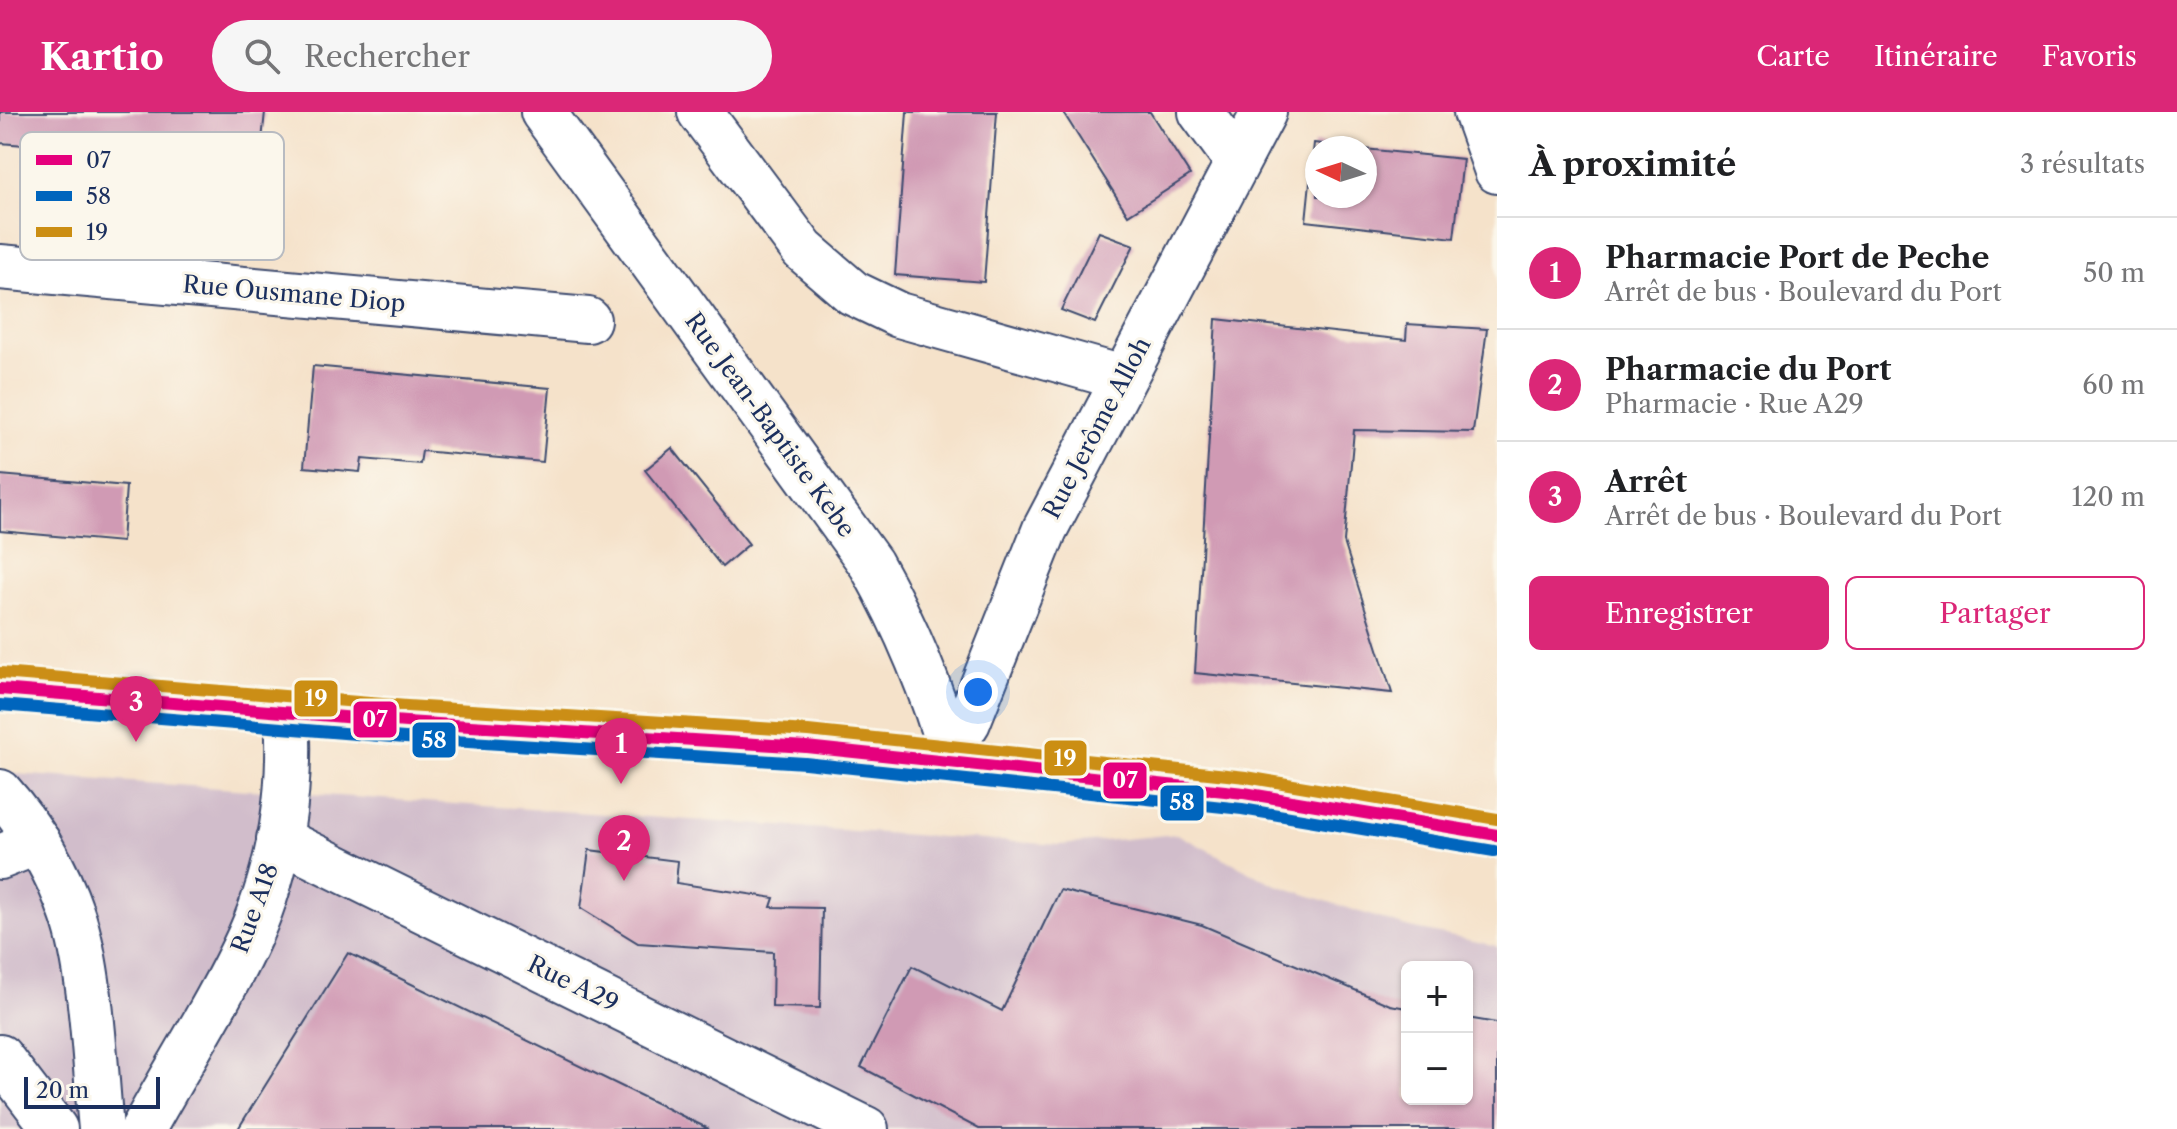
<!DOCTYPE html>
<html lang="fr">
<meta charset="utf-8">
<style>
:root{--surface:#fff;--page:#f6f6f6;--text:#202124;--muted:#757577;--line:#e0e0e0;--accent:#db2777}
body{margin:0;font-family:"Libre Caslon Text",serif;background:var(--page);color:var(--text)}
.controls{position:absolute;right:24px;bottom:24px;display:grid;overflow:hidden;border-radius:12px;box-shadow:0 2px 6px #0004}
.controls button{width:72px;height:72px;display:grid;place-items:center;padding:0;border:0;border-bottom:2px solid var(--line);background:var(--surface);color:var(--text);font:40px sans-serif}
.compass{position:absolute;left:1305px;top:24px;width:72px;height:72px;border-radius:50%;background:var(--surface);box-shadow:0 2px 6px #0004;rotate:274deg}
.scale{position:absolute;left:24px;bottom:20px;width:136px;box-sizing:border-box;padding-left:8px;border:4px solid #1b2f5e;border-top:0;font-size:22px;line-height:28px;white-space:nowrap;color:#1b2f5e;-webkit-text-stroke:6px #fbf7ec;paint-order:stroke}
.you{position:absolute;left:978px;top:580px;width:28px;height:28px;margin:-20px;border:6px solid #fff;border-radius:50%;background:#1a73e8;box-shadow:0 0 0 12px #1a73e833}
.badge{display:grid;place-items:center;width:52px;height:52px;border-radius:50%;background:var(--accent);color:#fff;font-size:26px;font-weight:700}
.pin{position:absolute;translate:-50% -66px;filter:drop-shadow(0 2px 4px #0008)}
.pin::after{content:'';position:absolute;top:42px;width:28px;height:24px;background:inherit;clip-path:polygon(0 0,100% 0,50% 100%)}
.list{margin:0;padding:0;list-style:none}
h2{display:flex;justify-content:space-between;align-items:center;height:104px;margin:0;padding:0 32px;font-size:34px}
h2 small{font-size:26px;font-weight:400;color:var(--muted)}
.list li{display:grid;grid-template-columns:52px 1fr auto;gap:24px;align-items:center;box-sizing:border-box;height:112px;padding:0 32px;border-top:2px solid var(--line)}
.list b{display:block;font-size:30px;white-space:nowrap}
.list p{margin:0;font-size:26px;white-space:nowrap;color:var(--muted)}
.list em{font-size:26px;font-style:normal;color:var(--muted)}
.actions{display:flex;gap:16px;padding:24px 32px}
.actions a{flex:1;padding:18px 0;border:2px solid var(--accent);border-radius:12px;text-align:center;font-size:28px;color:var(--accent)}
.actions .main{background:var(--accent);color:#fff}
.icon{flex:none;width:44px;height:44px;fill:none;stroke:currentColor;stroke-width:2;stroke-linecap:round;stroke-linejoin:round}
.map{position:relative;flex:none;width:1497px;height:1017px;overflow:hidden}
header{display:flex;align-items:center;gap:48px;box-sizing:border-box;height:112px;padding:0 40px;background:var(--accent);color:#fff}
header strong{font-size:38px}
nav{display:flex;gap:44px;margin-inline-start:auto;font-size:28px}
.search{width:560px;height:72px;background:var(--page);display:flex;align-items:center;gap:20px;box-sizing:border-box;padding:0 28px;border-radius:44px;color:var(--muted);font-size:30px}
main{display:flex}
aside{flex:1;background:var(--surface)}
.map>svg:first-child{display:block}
.industrial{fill:#d1bdcb;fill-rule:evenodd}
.building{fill:#d09ab4}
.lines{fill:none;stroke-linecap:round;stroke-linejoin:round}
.minor-casing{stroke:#3c4a6e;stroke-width:48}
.major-casing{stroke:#3c4a6e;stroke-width:48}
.minor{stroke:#fff;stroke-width:44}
.major{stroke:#f7c06c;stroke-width:44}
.bus-1-casing{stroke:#fbf7ec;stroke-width:18}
.bus-2-casing{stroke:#fbf7ec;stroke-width:18}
.bus-3-casing{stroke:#fbf7ec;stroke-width:18}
.bus-1{stroke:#e5007d;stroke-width:12}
.bus-2{stroke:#0065bd;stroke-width:12}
.bus-3{stroke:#cb8e13;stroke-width:12}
.labels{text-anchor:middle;stroke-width:6;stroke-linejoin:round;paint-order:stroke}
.street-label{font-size:24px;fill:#1b2f5e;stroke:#fbf7ec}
.key{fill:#fbf7ec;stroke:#b8bbc1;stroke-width:2}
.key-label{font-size:22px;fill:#1b2f5e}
.line-badge{stroke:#fbf7ec;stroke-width:3}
.badge-label{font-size:22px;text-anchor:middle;font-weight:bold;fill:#fff}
</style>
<header>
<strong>Kartio</strong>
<div class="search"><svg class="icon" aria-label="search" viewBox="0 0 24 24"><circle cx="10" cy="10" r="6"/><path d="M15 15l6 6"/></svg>Rechercher</div>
<nav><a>Carte</a><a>Itinéraire</a><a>Favoris</a></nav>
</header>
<main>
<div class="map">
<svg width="1497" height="1017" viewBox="0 0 1497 1017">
<rect width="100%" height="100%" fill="#fbf7ec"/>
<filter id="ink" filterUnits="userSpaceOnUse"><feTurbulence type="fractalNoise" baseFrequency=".0125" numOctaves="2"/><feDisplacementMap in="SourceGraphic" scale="16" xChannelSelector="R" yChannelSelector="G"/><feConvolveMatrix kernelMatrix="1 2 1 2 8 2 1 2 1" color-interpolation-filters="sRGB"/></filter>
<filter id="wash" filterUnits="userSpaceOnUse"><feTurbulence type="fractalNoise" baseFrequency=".006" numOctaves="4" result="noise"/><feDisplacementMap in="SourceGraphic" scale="32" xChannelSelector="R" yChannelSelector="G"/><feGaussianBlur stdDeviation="1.8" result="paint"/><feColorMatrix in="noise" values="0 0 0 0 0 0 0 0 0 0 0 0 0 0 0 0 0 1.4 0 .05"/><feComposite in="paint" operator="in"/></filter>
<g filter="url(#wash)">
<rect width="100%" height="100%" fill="#f5e2ca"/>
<!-- industrial -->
<path class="industrial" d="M0 661 1060 733 1177 722 1274 772 1406 815 1497 834V1017H0ZM1407 855H1467V987H1407Z"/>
<g id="blocks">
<!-- building -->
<g class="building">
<path d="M0 0H265L260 47 104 32 103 39 0 31Z"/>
<path d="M907 0H997L984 170 895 163Z"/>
<path d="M1063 0H1150L1190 63 1128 103Z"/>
<path d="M1314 31 1360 36H1317V84H1365V37L1463 47 1454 126 1306 109Z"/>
<path d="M1099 120 1134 133 1095 211 1061 198Z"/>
<path d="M1216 207 1406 228 1407 212 1487 217 1473 320 1354 318 1344 430 1392 581 1195 561Z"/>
<path d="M313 254 550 276 543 350 422 339 420 352 362 347 360 360 304 355Z"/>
<path d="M672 336 749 432 722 455 645 358Z"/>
<path d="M0 363 126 374 122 430 0 419Z"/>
<path d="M589 738 678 749 676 771 774 786 771 795 822 796 820 896 772 895 773 840 638 831 581 796Z"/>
<path d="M1060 778 1202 813 1390 893 1407 896V987H1467V906L1497 911V1017H979L861 955 912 854 1002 899Z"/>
<path d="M348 841 709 1017H238Z"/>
</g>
</g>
</g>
<g filter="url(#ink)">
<use href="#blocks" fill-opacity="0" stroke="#3c4a6e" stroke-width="2"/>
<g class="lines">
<defs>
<g id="minor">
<path d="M543 0 871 452C907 516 933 579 953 650"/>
<path d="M700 0 803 138 853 181 899 203 1123 266"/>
<path d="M1201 0 1237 49"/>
<path d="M1476 0 1497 59"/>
<path d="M0 155 588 208"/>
<path d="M950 639 968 610 1045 417 1264 0"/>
<path d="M0 680C31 715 57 758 72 802 92 859 95 955 101 1017"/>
<path d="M279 727 866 1017"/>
<path d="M0 745 38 730"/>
<path d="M0 945 55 1017"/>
<path d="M143 1017C178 953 220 889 250 823 281 754 292 676 287 601"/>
</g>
<path id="major" d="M0 577 406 610 806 635 1244 681 1497 723"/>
</defs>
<!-- minor casing -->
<use href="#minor" class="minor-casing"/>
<!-- major casing -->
<use href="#major" class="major-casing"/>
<!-- minor -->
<use href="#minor" class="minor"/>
<!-- major -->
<use href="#major" class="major"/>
<defs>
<path id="bus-1" d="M0 577 406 610 806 635 1244 681 1497 723"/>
<path id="bus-2" d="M0 593 405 626 805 651 1242 697 1494 739"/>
<path id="bus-3" d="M1 561 407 594 808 619 1246 665 1497 707"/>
</defs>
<!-- bus-1 casing -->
<use href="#bus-1" class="bus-1-casing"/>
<!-- bus-2 casing -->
<use href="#bus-2" class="bus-2-casing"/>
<!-- bus-3 casing -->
<use href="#bus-3" class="bus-3-casing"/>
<!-- bus-1 -->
<use href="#bus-1" class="bus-1"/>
<!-- bus-2 -->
<use href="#bus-2" class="bus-2"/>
<!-- bus-3 -->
<use href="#bus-3" class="bus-3"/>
</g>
</g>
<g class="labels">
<!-- street labels -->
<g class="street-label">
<text transform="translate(294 182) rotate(5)" y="8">Rue Ousmane Diop</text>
<text transform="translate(770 313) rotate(54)" y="8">Rue Jean-Baptiste Kebe</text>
<text transform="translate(1097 316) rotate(-62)" y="8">Rue Jerôme Alloh</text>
<text transform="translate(255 796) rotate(-70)" y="8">Rue A18</text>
<text transform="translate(573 872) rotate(26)" y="8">Rue A29</text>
</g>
</g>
<!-- legend -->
<rect x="20" y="20" width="264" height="128" rx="12" class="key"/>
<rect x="36" y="43" width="36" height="10" fill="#e5007d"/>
<rect x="36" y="79" width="36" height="10" fill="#0065bd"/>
<rect x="36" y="115" width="36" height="10" fill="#cb8e13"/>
<g class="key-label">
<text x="86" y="56">07</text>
<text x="86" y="92">58</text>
<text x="86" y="128">19</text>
</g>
<g class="line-badge">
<rect x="293" y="567" width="46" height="39" rx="8" fill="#cb8e13"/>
<rect x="352" y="588" width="46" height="39" rx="8" fill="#e5007d"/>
<rect x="411" y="609" width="46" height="38" rx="8" fill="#0065bd"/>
<rect x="1043" y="627" width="45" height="38" rx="8" fill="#cb8e13"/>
<rect x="1102" y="649" width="46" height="39" rx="8" fill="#e5007d"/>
<rect x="1159" y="672" width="46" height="38" rx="8" fill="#0065bd"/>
</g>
<g class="badge-label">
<text x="316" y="594">19</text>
<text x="375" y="615">07</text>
<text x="434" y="636">58</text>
<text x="1065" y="654">19</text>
<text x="1125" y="676">07</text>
<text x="1182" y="698">58</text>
</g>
</svg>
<div class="controls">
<button>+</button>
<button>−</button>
</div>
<svg class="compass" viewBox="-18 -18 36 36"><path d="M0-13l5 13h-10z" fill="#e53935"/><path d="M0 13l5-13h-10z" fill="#757577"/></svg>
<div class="scale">20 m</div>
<div class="you"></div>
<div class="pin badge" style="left:621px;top:672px">1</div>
<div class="pin badge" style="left:624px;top:769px">2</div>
<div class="pin badge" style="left:136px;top:630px">3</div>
</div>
<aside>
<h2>À proximité<small>3 résultats</small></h2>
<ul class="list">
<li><span class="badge">1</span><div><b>Pharmacie Port de Peche</b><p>Arrêt de bus · Boulevard du Port</p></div><em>50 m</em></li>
<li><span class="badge">2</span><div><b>Pharmacie du Port</b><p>Pharmacie · Rue A29</p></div><em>60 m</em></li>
<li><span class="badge">3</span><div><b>Arrêt</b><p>Arrêt de bus · Boulevard du Port</p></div><em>120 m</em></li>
</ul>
<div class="actions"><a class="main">Enregistrer</a><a>Partager</a></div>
</aside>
</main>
